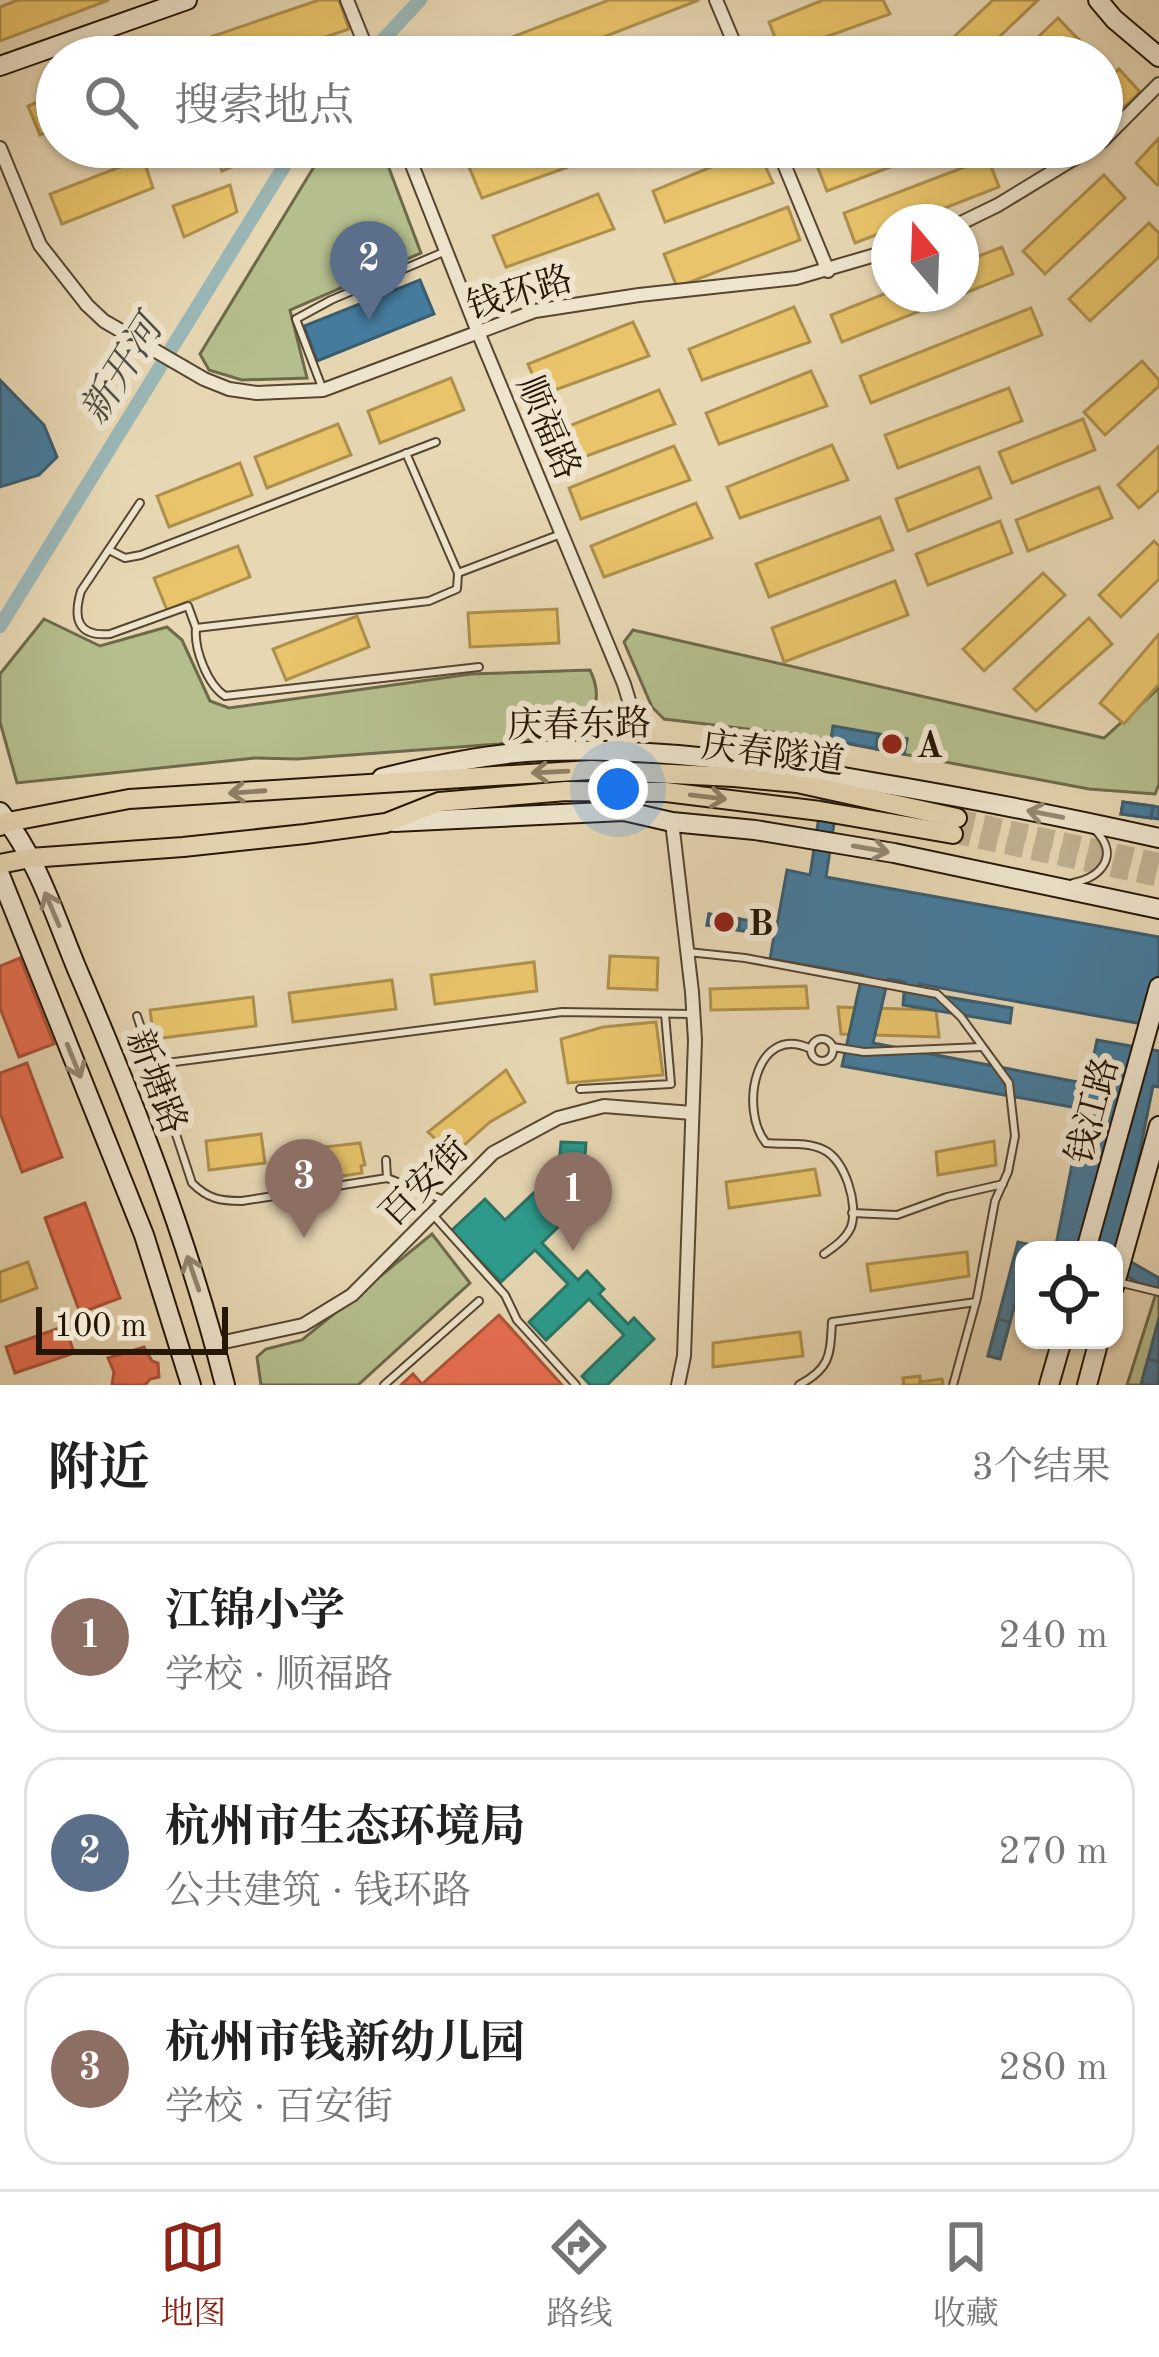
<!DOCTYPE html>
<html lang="zh">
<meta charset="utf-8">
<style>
:root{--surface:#fff;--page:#f6f6f6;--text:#222;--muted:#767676;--line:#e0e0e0;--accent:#8f2418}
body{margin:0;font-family:"Old Standard TT","Noto Serif SC",serif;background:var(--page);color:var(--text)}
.controls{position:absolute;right:36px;bottom:36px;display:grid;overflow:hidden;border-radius:24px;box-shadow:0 3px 9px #0004}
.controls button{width:108px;height:108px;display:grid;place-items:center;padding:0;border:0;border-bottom:3px solid var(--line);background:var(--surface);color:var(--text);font:60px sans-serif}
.compass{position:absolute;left:871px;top:204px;width:108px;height:108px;border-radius:50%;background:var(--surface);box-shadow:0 3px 9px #0004;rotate:341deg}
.scale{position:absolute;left:36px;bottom:30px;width:192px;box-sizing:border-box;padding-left:12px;border:6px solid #251606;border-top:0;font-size:33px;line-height:42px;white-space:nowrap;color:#251606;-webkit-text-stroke:9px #efe5ce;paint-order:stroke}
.you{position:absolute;left:618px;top:789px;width:42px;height:42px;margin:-30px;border:9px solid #fff;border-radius:50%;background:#1a73e8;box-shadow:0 0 0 18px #1a73e833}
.badge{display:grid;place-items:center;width:78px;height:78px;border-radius:50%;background:var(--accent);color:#fff;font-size:39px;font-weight:700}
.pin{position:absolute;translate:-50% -99px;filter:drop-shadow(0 3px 6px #0008)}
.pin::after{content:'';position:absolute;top:63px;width:42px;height:36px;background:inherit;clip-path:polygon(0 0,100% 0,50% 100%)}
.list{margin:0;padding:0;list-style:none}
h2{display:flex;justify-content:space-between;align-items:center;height:156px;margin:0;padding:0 48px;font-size:51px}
h2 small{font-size:39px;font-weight:400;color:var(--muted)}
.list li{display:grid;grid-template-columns:78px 1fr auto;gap:36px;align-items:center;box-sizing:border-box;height:192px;margin:0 24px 24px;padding:0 24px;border:3px solid var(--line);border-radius:36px}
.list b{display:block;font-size:45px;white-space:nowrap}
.list p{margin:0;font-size:39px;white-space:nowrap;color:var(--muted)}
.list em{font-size:39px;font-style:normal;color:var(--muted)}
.icon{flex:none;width:66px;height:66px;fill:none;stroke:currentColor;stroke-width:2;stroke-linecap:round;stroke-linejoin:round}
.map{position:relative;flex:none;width:1159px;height:1385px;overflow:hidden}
.search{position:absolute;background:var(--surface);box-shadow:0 3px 9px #0004;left:36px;right:36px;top:36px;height:132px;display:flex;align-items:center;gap:30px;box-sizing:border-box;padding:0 42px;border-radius:66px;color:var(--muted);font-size:45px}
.sheet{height:804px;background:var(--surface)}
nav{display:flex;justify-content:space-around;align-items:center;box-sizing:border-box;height:168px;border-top:3px solid var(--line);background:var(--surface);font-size:33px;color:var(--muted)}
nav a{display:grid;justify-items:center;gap:6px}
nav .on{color:var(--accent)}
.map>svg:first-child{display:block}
.green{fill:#b5be8d;stroke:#6d6a4a;stroke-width:3}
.homes{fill:#e9c46a;stroke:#ae904c;stroke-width:3}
.shops{fill:#e76f51;stroke:#ad543a;stroke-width:3}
.schools{fill:#2a9d8f;stroke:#287466;stroke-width:3}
.public{fill:#457b9d;stroke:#3b5d70;stroke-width:3}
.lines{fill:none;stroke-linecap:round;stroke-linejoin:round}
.canal{stroke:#9ab7b7;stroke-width:14}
.primary-tunnel{stroke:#c0b090;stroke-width:18;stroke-dasharray:18 9;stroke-linecap:butt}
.lane-casing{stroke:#564631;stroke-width:10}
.street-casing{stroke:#564631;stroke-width:16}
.secondary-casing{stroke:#251606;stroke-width:22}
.primary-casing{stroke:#251606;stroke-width:22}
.lane{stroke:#efe5ce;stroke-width:6}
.street{stroke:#efe5ce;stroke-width:12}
.secondary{stroke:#efe5ce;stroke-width:18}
.primary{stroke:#e7d7b3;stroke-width:18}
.oneway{stroke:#908065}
.oneway2{stroke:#948874}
.poi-dot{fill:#8f2418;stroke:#efe5ce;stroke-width:4.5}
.labels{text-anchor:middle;stroke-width:12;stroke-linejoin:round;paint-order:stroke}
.street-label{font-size:36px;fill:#251606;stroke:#efe5ce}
.poi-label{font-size:36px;font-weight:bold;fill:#251606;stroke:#efe5ce;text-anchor:start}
.water-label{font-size:39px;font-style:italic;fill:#4e4e44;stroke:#efe5ce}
</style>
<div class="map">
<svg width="1159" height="1385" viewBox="0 0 1159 1385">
<rect width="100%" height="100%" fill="#e7d7b3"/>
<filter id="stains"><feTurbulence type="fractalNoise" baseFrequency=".00167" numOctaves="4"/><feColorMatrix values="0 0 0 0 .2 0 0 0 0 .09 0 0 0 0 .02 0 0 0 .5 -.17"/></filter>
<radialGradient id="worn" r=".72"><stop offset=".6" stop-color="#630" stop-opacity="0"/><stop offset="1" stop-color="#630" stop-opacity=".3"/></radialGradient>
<!-- green -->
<g class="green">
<path d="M326 147H381L421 253 290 310 307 378 242 380 209 370 200 354Z"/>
<path d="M44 619 100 646 167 627 182 640 210 701 229 708 471 674 590 670C603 697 595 712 579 733L499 744 297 759 255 758 17 783 0 722V674Z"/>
<path d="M633 630 1104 738 1159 688V784L1155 794 1089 789 807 736 664 719 652 707 624 642Z"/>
<path d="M432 1234 470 1283 358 1385H261L257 1357 266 1349 302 1340Z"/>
<path d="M1159 1284V1385H1127Z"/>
</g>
<!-- homes -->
<g class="homes">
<path d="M18 0H109L0 41V7Z"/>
<path d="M319 0H339L349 29 267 57H198L193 43Z"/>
<path d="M609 0H699L552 57H460Z"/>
<path d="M823 0H883L890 14 781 53 769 22Z"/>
<path d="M993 0H1038L978 57H945L939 51Z"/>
<path d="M1058 18 1080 41 1063 57H1017Z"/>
<path d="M1119 69 1140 92 1102 128V85Z"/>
<path d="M57 94V128L40 135 28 106Z"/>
<path d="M1159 138V184L1157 185 1136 163Z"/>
<path d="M213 147H281L222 171Z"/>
<path d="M518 147H585L590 159 482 198 469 167Z"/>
<path d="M843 147H943L827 191 814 158Z"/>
<path d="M1040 147H1082L1060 168Z"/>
<path d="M757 148 773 183 665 222 653 191Z"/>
<path d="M143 158 153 188 62 224 50 194Z"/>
<path d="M988 158 999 187 909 222H889V230L855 243 844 213Z"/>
<path d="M1104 175 1125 198 1045 274 1023 251Z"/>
<path d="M230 185 237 212 184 237 173 206Z"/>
<path d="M598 194 614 229 506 267 493 236Z"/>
<path d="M788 207 800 240 677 287 664 254Z"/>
<path d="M1149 223 1159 233V257L1090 321 1069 299Z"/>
<path d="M1002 247 1013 274 842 342 831 315 889 292V294H961V263Z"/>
<path d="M794 307 810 342 702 380 689 349Z"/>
<path d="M1031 308 1042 335 871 403 860 376Z"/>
<path d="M633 322 649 356 541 395 528 364Z"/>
<path d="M1142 361 1159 380V386L1105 435 1084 412Z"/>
<path d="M811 371 827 406 719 444 706 413Z"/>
<path d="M451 378 464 410 380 443 368 411Z"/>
<path d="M1009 388 1022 421 898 468 885 435Z"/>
<path d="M659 390 675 424 567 463 554 432Z"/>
<path d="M1083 419 1095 450 1012 483 999 452Z"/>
<path d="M338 424 351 455 267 488 255 457Z"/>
<path d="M832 445 848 480 740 518 727 487Z"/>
<path d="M674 446 690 480 581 519 569 488Z"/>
<path d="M1159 446V490L1139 508 1118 485Z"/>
<path d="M240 463 252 495 169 527 157 496Z"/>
<path d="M979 467 991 498 908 531 896 499Z"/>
<path d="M1099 487 1112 518 1028 551 1016 520Z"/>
<path d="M696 503 712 538 604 577 591 546Z"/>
<path d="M880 517 893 550 769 597 756 564Z"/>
<path d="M1000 521 1012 553 928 585 916 554Z"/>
<path d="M1154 541 1159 546V579L1121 617 1099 595Z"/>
<path d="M238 546 250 577 167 610 154 578Z"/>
<path d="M1043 573 1065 595 984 671 963 649Z"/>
<path d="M895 581 908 615 784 662 772 628Z"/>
<path d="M557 609 559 643 470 647 468 613Z"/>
<path d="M357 616 369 647 286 680 273 649Z"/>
<path d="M1089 618 1112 644 1036 711 1014 689Z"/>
<path d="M1159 634V684L1124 724 1100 703Z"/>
<path d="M610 956 658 958 657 990 608 988Z"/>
<path d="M534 962 537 991 435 1004 431 975Z"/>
<path d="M392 980 396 1009 293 1022 289 993Z"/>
<path d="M806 986 808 1008 711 1010 710 989Z"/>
<path d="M253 997 256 1026 154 1039 150 1010Z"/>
<path d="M838 1007 936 1010 939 1037 841 1034Z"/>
<path d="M656 1022 663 1075 568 1083 561 1039 603 1027Z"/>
<path d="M506 1070 525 1102 490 1122 453 1155 428 1132Z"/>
<path d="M261 1134 265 1163 209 1170 206 1141Z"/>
<path d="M994 1141 996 1165 938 1175 936 1152Z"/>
<path d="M360 1143 365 1165 361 1166 362 1173 322 1179 321 1170 316 1171V1148Z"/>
<path d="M815 1169 820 1195 729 1208 726 1182Z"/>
<path d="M967 1252 969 1276 871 1291 867 1264Z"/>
<path d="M28 1262 37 1288 0 1302V1272Z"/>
<path d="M800 1332 803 1356 713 1367V1343Z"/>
<path d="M920 1376V1382L942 1379 943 1385H901H904L903 1378Z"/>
</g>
<!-- shops -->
<g class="shops">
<path d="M20 958 54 1044 19 1057 0 1008V966Z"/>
<path d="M27 1063 62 1157 22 1172 0 1113V1073Z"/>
<path d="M85 1203 120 1298 80 1313 45 1218Z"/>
<path d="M499 1315 562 1385H401L413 1374 422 1384Z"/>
<path d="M65 1326 74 1353 15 1373 6 1347Z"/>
<path d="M144 1347 152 1361 158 1363 159 1377 150 1379 145 1385H112L114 1372 108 1358Z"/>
</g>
<!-- schools -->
<path class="schools" d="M561 1142 586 1143 581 1204 542 1243 578 1280 587 1271 604 1289 599 1294 628 1324 634 1318 654 1339 607 1385H590L582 1376 624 1335 589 1299 546 1340 529 1322 568 1284 535 1250 501 1282 451 1231 485 1199 505 1220 540 1187 557 1188Z"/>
<!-- public -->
<g class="public">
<path d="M420 280 434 314 317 361 304 326Z"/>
<path d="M0 380 44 425 57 457 39 475 0 487Z"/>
<path d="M833 726 907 739 904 754 846 743 826 877 1159 937V1027L919 984 918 992 1012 1008 1010 1023 903 1005 905 982 888 979 873 1043 1088 1084 1097 1040 1159 1051V1087L1153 1086 1119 1255 1159 1278V1295L1116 1270 1114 1279V1250H1055L1083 1109 842 1066 862 975 770 959 774 936 707 925 709 914 777 925 787 870 810 875Z"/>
<path d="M878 734 907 739 904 754 876 749Z"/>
<path d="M1123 802 1159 807V819L1121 814Z"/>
<path d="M1123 802 1153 806 1151 818 1121 814Z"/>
<path d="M709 914 740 919 739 930 707 925Z"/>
<path d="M1018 1242 1052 1250H1024V1271L1000 1359 988 1356Z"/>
<path d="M1159 1318V1381L1158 1385H1141Z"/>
<path d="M998 1319 1010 1322 1000 1359 988 1356Z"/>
<path d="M1148 1359 1159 1362 1158 1385H1141Z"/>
</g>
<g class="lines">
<!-- canal -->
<g class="canal">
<path d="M367 57 420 0"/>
<path d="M0 626 296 147"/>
</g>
<!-- primary-tunnel -->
<g class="primary-tunnel">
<path d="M957 818 1159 862"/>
<path d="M953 834 1159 878"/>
</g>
<defs>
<g id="lane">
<path d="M323 390 296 319 331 300 446 251"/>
<path d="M140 503 81 591C73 618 77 637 110 634L188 606 196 628 429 601 457 589 458 573 406 453"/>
<path d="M109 550 125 558 141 555 436 442"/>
<path d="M458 573 561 534"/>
<path d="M196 628C194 649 207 684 225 696L479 667"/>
<path d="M1073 883C1102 877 1120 855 1095 830"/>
<path d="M688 952 745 958 937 994 961 1017 1009 1083 1015 1136 1008 1172 995 1201 977 1298 953 1385"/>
<path d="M137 1016 192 1183C208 1199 220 1201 242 1201L387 1178 444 1200"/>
<circle cx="822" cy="1050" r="11"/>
<path d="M833 1047 864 1052 982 1047"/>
<path d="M811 1049C755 1022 739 1110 766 1143 785 1145 806 1141 824 1150 845 1160 859 1205 851 1227 846 1239 834 1247 824 1254"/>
<path d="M151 1065 562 1012 693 1014"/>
<path d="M580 1089 671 1084 665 1014"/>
<path d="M386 1160 387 1178"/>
<path d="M852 1213 897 1215 947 1197 1003 1184"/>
<path d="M434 1216 505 1295 517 1320 576 1385"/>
<path d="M1122 1283 1159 1292"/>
<path d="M384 1385 479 1301"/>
<path d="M799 1385C831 1368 830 1355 832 1322L976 1302"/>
</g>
<g id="street">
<path d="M347 0 370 57"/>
<path d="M716 0 740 57"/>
<path d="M1102 141 1159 84"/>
<path d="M405 147 478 332 624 684 638 730"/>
<path d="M777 147 828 271"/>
<path d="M0 148 40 245 87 305 104 321 204 379 229 389 257 393 323 390 535 311 639 295 796 278 889 251"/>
<path d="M961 223 998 205 1093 147"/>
<path d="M603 751 638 730"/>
<path d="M672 822 692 992 695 1040 684 1356 678 1385"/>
<path d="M215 1344 303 1325 352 1295 493 1153 558 1118 604 1106 692 1113"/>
</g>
<g id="secondary">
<path d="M1098 0 1114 19 1159 57"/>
<path d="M0 66 187 0"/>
<path d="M382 778C434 765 490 753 544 751 654 747 764 763 872 782 968 798 1064 817 1159 838"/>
<path d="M0 812C37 857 55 916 77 969 135 1104 189 1242 225 1385"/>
<path d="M394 822 624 811 672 822 755 830 894 853 1159 909"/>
<path d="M0 875 144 1235 191 1385"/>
<path d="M1086 1250 1159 987"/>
<path d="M1114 1287 1159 1126"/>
<path d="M1049 1385 1062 1340"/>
<path d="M1087 1385 1099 1340"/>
</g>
<g id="primary">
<path d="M0 826 8 822 129 799 591 770 734 777 797 783 957 818"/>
<path d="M0 864 30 858 183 847 305 834 386 823 439 802 566 791 666 792 820 811 953 834"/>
</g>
</defs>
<!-- lane casing -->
<use href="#lane" class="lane-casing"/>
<!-- street casing -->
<use href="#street" class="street-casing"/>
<!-- secondary casing -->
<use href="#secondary" class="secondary-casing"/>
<!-- primary casing -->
<use href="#primary" class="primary-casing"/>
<!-- lane -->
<use href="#lane" class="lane"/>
<!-- street -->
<use href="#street" class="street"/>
<!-- secondary -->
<use href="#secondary" class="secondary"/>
<!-- primary -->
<use href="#primary" class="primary"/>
</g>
<!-- one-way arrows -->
<defs><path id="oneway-shaft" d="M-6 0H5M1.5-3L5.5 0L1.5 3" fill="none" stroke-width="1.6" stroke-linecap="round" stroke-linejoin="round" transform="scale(3)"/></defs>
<g class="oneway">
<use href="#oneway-shaft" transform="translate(550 772) rotate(177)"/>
<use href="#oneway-shaft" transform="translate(247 792) rotate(176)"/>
<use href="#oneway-shaft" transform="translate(708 797) rotate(7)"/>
</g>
<g class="oneway2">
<use href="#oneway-shaft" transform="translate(1045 814) rotate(-169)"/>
<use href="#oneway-shaft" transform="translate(871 849) rotate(10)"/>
<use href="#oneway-shaft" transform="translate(52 909) rotate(-113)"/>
<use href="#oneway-shaft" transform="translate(74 1061) rotate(68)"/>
<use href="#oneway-shaft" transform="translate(193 1273) rotate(-109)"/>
</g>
<!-- markers -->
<g class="poi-dot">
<circle cx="892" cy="744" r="12"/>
<circle cx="724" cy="922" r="12"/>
</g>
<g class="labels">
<!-- street labels -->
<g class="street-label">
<text transform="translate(519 291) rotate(-16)" y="13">钱环路</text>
<text transform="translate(550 427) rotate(67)" y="13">顺福路</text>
<text transform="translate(579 723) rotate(-1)" y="13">庆春东路</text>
<text transform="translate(773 752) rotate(7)" y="13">庆春隧道</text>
<text transform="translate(158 1081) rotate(69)" y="13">新塘路</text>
<text transform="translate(1091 1110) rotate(-75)" y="13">钱江路</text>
<text transform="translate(423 1181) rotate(-45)" y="13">百安街</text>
</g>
<!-- poi labels -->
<g class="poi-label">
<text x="916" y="757">A</text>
<text x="748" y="935">B</text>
</g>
<!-- water labels -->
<g class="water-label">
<text transform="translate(120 369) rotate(-58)" y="14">新开河</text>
</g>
</g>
<rect width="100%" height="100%" filter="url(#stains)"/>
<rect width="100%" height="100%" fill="url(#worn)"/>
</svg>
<div class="controls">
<button><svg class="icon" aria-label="locate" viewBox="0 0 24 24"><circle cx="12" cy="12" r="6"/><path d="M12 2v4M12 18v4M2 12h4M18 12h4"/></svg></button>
</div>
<svg class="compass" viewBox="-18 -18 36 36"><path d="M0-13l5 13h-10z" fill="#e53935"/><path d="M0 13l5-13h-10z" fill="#767676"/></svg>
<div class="scale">100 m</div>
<div class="you"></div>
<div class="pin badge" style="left:573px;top:1251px;background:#8d6e63">1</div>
<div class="pin badge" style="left:369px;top:320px;background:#5c6f8a">2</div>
<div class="pin badge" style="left:304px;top:1238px;background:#8d6e63">3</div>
<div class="search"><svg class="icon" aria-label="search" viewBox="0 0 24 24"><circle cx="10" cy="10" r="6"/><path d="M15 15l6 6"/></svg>搜索地点</div>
</div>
<section class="sheet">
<h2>附近<small>3个结果</small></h2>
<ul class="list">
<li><span class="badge" style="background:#8d6e63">1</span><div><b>江锦小学</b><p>学校 · 顺福路</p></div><em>240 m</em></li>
<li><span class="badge" style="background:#5c6f8a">2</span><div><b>杭州市生态环境局</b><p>公共建筑 · 钱环路</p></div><em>270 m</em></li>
<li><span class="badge" style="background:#8d6e63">3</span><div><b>杭州市钱新幼儿园</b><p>学校 · 百安街</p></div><em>280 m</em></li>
</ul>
</section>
<nav>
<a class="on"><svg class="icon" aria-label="map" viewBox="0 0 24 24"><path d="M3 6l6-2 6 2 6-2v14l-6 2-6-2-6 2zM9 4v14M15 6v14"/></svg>地图</a>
<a><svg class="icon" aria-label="directions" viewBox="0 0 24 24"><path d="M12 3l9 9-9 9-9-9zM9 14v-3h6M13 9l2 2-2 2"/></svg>路线</a>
<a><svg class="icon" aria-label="saved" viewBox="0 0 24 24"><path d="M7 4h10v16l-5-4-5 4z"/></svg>收藏</a>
</nav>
